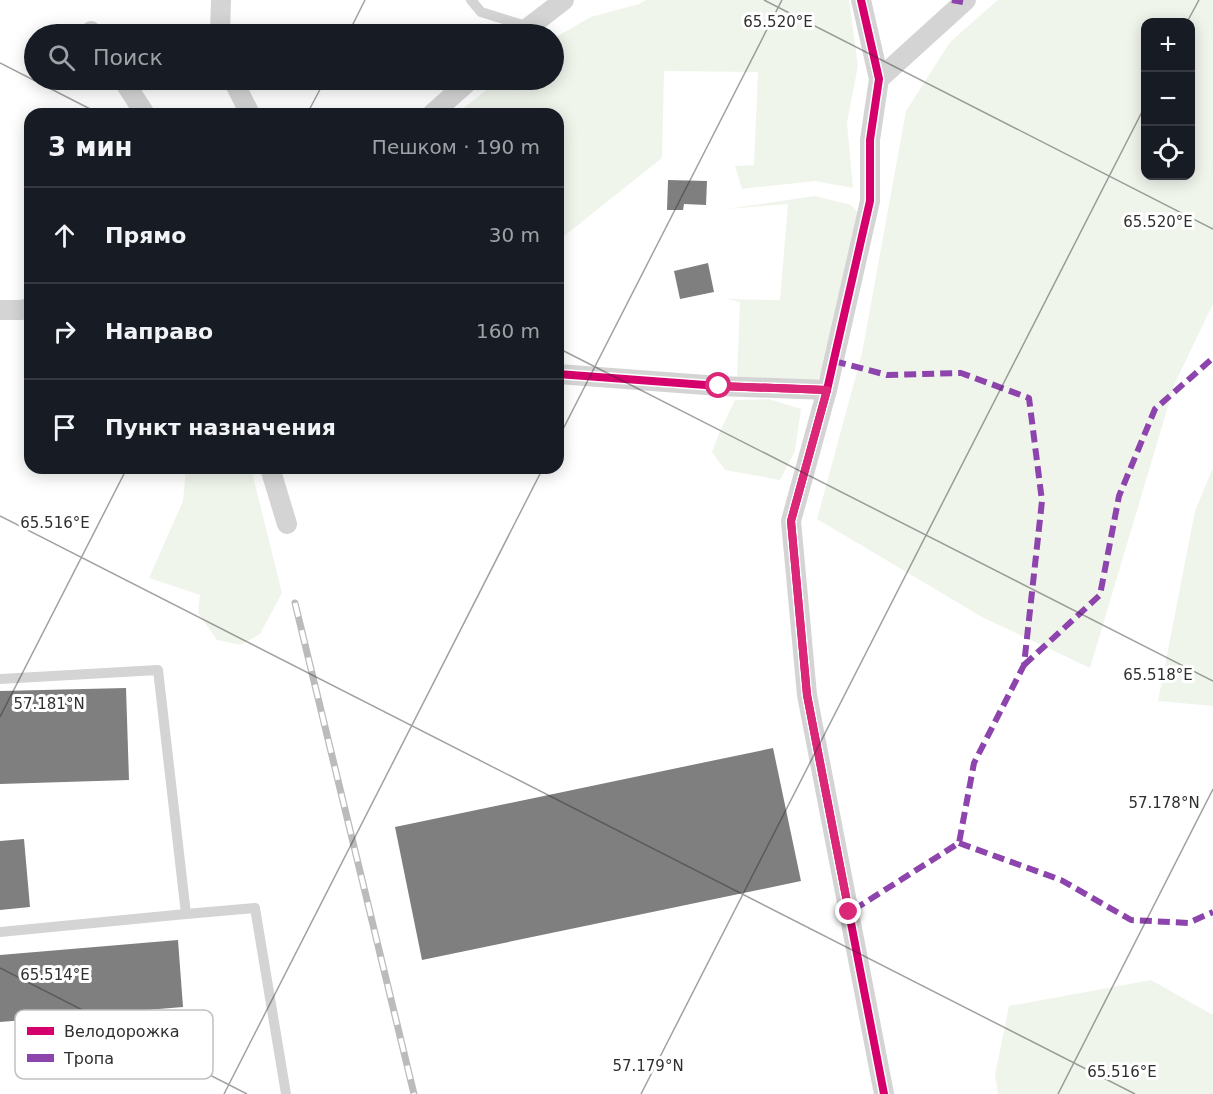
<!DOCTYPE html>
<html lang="ru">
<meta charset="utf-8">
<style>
:root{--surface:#171b24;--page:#20242c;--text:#f1f3f6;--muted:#9ea1a6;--line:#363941}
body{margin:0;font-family:"DejaVu Sans",sans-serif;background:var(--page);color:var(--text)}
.controls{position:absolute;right:18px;top:18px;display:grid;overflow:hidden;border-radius:12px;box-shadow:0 3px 15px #0003}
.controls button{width:54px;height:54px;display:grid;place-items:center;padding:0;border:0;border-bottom:2px solid var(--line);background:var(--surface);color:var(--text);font:30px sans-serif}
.stop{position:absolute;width:18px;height:18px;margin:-14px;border:4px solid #db2777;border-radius:50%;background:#fff}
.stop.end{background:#db2777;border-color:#fff;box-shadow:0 2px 6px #0008}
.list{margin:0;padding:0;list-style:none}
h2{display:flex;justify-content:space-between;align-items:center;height:78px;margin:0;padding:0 24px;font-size:26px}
h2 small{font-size:20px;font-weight:400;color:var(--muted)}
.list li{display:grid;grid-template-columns:39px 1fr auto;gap:18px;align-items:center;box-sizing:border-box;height:96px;padding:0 24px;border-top:2px solid var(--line)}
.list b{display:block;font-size:22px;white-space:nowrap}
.list em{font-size:20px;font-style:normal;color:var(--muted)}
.icon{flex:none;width:33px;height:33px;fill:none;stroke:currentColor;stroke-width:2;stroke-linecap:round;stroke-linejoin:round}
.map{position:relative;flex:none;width:1213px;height:1094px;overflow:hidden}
.search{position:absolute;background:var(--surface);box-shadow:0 3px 15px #0003;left:24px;top:24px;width:540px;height:66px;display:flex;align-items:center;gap:15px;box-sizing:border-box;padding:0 21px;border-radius:33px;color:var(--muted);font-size:22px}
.panel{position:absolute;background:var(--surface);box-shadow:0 3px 15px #0003;left:24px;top:108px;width:540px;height:366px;border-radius:18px}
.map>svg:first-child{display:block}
.green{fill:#f0f5ec;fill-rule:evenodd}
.building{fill:#7f7f7f}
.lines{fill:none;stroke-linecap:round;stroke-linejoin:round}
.lane{stroke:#d4d4d4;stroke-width:10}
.street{stroke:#d4d4d4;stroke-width:20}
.rail-casing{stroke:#bbb;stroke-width:7}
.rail{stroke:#fff;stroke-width:4.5;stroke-dasharray:14;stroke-linecap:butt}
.quiet{stroke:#8e44ad;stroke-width:6;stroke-dasharray:12 6;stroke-linecap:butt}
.cycleway-casing{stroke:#fff;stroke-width:11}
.cycleway{stroke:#d6006c;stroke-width:8}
.route{stroke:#db2777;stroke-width:8}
.ticks{fill:none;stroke:#2f2f2f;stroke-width:1.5;stroke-opacity:0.45}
.key{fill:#fff;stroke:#c1c1c1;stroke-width:1.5}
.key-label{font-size:16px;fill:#2f2f2f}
.ticks-label{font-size:15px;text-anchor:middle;fill:#2f2f2f;stroke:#fff;stroke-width:6;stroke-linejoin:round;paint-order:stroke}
</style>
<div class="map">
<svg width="1213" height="1094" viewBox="0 0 1213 1094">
<rect width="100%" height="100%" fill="#fff"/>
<!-- green -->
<g class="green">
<path d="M646 0H849L858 66 847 122 853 188 815 181 742 189 735 166 754 165 758 72 664 71 662 158 558 241V114H456L499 80H554V38L591 17 639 4Z"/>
<path d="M998 0H1213V304L1175 383 1090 668 982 617 817 519 862 353 906 111 950 42ZM1146 22H1190V176H1146Z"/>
<path d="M815 196 851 205 859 214 830 347 818 380 787 382 737 377 740 302 727 299 780 300 788 204 726 209Z"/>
<path d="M769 399 801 409 795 451 780 480 725 470 712 452 720 431 735 400Z"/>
<path d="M186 468H251L282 593 260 634 241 645 217 640 198 613 200 595 149 578 183 501Z"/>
<path d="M1213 468V706L1158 701 1195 511Z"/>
<path d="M1151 980 1213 1015V1094H998L995 1075 1009 1006Z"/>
</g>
<!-- building -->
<g class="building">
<path d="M668 180 707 181 706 205 684 204 683 210H667Z"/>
<path d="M708 263 714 292 680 299 674 271Z"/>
<path d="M126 688 129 780 0 784V691Z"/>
<path d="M773 748 801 881 422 960 395 827Z"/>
<path d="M24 839 30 907 0 910V841Z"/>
<path d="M178 940 183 1007 0 1022V955Z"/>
</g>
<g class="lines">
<!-- lane -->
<g class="lane">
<path d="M471 0 481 12 529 27"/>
<path d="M0 679 158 670 186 914 0 932"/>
<path d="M186 914 255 908 286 1094"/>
</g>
<!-- street -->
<g class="street">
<path d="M861 0 879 79 870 140V201L827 390 791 521 807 695 884 1094"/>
<path d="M91 31 94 34"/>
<path d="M220 34 221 0"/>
<path d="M520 34 564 0"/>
<path d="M879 79 966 0"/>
<path d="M123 80 145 114"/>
<path d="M233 80 250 114"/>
<path d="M432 114 470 80"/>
<path d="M0 310H21L30 308"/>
<path d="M558 374 719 386 827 390"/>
<path d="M270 468 287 524"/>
</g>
<defs>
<path id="rail" d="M295 603 414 1094"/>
</defs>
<!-- rail casing -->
<use href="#rail" class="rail-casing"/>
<!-- rail -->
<use href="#rail" class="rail"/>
<!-- quiet -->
<g class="quiet">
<path d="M952 0 963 2"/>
<path d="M834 361 887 375 961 373 1029 398 1042 501 1024 665 974 763 959 843 850 912"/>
<path d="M1024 665 1100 595 1119 496 1155 409 1213 358"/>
<path d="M959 843 1061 880 1131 920 1188 923 1213 912"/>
</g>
<defs>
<g id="cycleway">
<path d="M861 0 879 79 870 140V201L827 390 791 521 807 695 884 1094"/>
<path d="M558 374 719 386 827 390"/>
</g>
</defs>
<!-- cycleway casing -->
<use href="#cycleway" class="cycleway-casing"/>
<!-- cycleway -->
<use href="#cycleway" class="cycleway"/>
</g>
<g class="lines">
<!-- route -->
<path class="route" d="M719 386 827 390 791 521 807 695 849 912"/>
</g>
<!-- ticks -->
<path class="ticks" d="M764 0 1213 229M1187 22 1199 0M348 34 365 0M0 63 100 114M307 114 325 80M558 348 1213 681M558 439 782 0M0 516 1135 1094M0 717 127 468M0 968 247 1094M224 1094 543 468M641 1094 1146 104M1058 1094 1213 789"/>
<!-- legend -->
<rect x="15" y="1010" width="198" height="69" rx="9" class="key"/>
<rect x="27" y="1027" width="27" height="8" fill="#d6006c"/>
<rect x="27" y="1054" width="27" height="8" fill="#8e44ad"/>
<g class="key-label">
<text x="64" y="1037">Велодорожка</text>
<text x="64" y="1064">Тропа</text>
</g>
<g class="ticks-label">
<text x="778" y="27">65.520°E</text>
<text x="1158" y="227">65.520°E</text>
<text x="55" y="528">65.516°E</text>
<text x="1158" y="680">65.518°E</text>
<text x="49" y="709">57.181°N</text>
<text x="1164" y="808">57.178°N</text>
<text x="55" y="980">65.514°E</text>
<text x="648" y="1071">57.179°N</text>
<text x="1122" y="1077">65.516°E</text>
</g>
</svg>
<div class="controls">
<button>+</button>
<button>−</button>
<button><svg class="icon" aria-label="locate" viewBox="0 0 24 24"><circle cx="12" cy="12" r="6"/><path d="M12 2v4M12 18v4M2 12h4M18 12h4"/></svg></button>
</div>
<div class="stop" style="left:719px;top:386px"></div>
<div class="stop end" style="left:849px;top:912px"></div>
<div class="search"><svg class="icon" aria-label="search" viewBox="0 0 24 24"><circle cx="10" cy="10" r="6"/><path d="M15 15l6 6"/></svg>Поиск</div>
<section class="panel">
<h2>3 мин<small>Пешком · 190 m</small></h2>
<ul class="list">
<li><svg class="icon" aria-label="ahead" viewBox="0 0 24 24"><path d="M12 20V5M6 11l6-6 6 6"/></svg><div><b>Прямо</b></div><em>30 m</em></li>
<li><svg class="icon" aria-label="right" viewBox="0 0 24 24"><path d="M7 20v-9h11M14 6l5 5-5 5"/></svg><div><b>Направо</b></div><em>160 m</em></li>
<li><svg class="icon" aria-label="arrive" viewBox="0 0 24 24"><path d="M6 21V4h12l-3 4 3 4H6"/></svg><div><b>Пункт назначения</b></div></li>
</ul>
</section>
</div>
